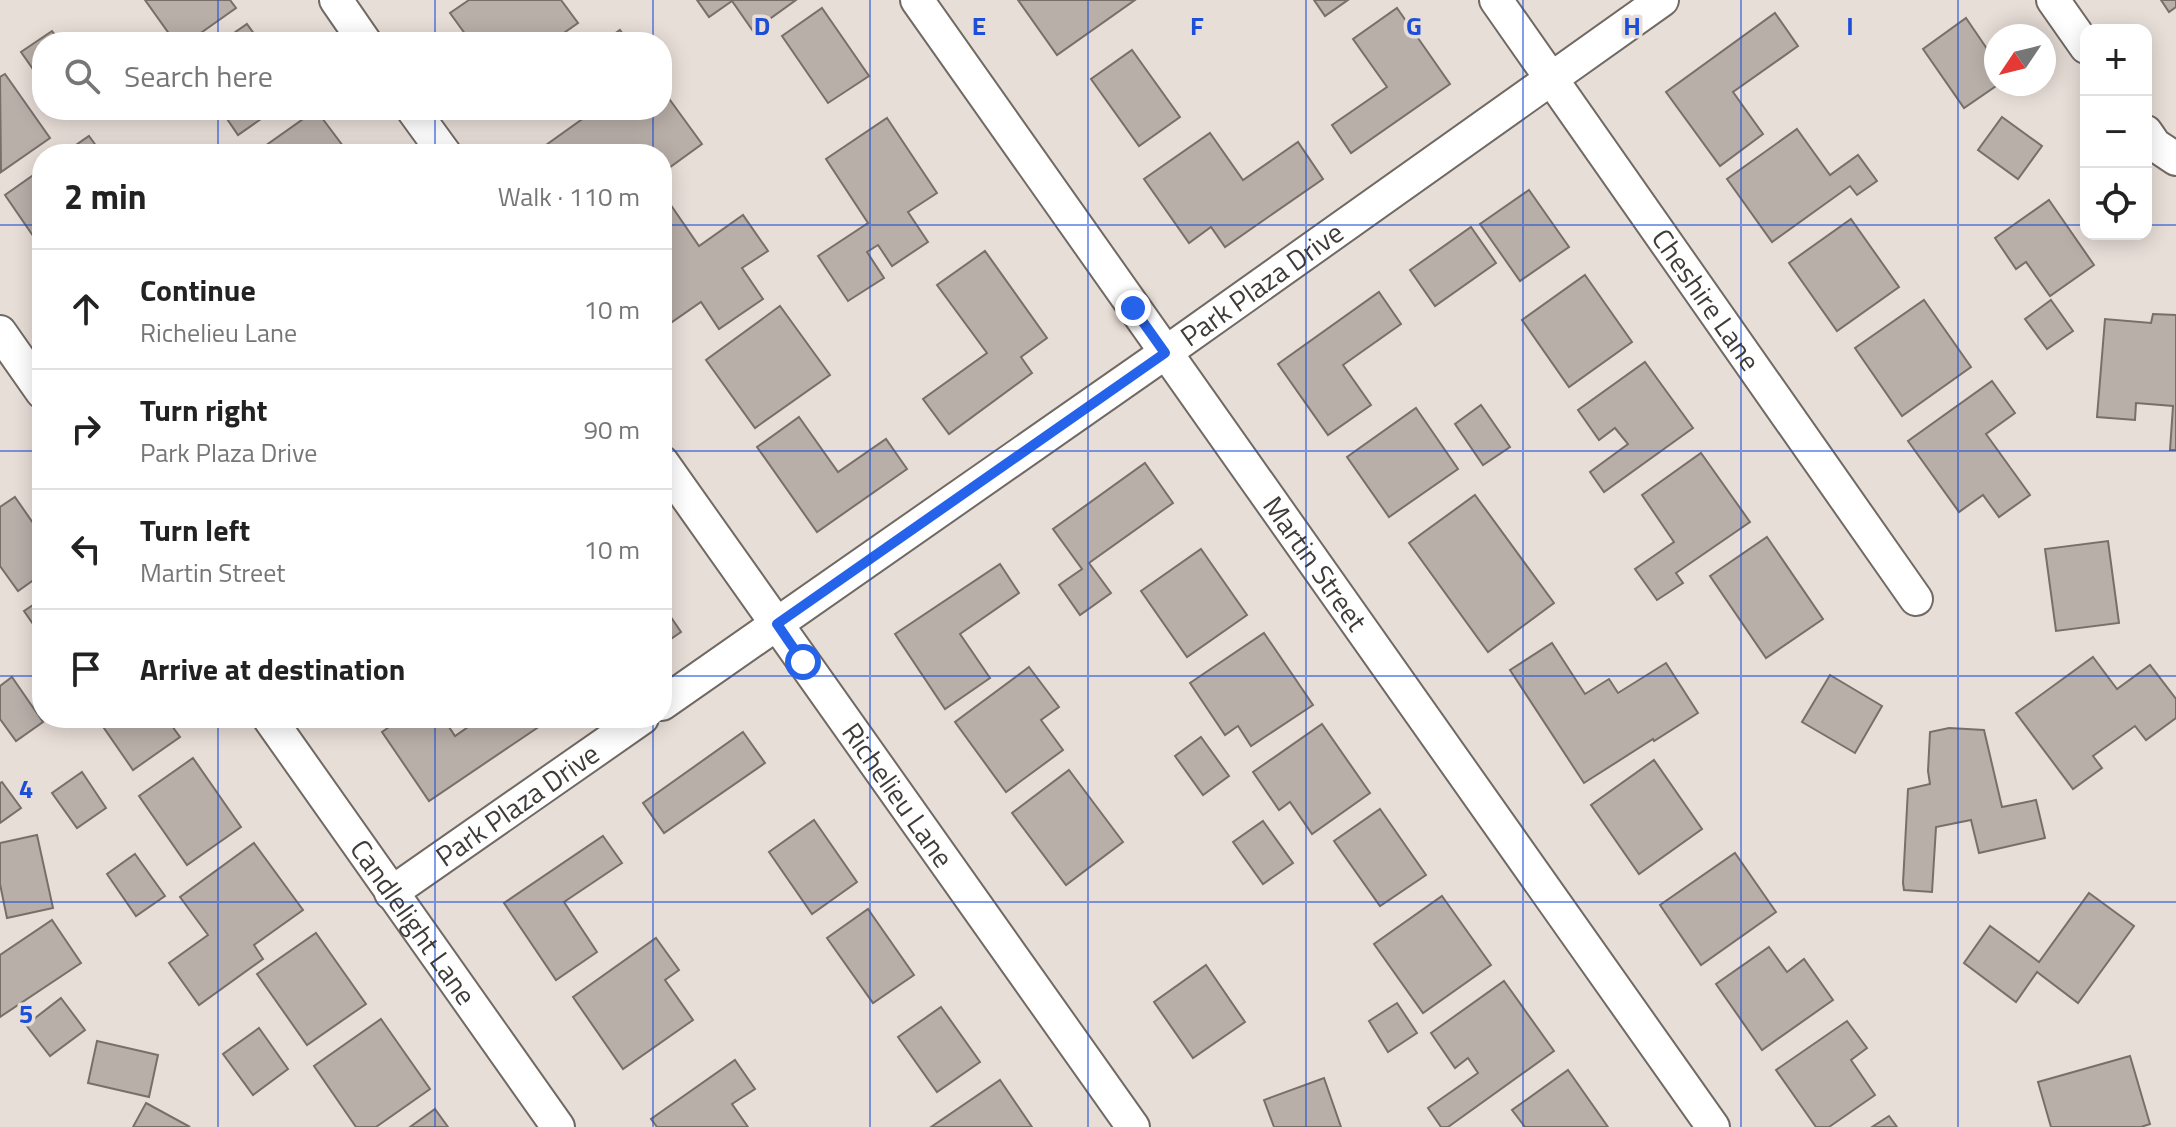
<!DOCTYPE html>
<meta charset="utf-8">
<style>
:root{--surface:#fff;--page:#f2f2f2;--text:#222;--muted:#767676;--line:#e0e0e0}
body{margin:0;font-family:"Titillium Web",sans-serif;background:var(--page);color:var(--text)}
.controls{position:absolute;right:24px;top:24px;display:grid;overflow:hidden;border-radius:16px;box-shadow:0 4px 20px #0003}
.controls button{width:72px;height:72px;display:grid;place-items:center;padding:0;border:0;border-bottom:2px solid var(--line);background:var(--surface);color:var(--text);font:40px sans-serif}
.compass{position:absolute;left:1984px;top:24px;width:72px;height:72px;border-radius:50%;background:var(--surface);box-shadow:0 4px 20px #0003;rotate:235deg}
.stop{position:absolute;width:24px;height:24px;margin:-18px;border:6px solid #2563eb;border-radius:50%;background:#fff}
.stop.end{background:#2563eb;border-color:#fff;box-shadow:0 2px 8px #0008}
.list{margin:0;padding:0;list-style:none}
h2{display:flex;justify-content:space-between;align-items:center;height:104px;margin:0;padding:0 32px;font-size:34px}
h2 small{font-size:26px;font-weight:400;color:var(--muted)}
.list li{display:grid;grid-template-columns:52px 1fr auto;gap:24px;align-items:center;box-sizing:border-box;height:120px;padding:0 32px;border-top:2px solid var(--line)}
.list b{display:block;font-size:30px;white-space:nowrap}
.list p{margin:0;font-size:26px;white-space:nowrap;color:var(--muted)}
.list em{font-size:26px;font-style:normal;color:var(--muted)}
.icon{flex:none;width:44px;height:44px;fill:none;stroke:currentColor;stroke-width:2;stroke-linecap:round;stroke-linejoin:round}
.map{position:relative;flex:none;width:2176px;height:1127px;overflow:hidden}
.search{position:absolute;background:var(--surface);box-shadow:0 4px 20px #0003;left:32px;top:32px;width:640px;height:88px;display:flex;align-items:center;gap:20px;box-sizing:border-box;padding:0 28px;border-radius:32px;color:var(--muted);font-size:30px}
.panel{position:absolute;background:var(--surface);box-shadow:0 4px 20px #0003;left:32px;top:144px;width:640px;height:584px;border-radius:32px}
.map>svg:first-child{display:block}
.building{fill:#b9afa9;stroke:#786f69;stroke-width:2}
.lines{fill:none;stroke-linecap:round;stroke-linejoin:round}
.street-casing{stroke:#716963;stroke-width:36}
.street{stroke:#fff;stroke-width:32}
.route{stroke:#2563eb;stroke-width:10}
.grid{fill:none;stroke:#1d4ed8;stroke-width:2;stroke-opacity:0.55}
.labels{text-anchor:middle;stroke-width:7;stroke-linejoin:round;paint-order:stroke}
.street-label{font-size:28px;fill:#3f3b39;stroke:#e8ded8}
.grid-label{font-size:26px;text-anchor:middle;font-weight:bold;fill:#1d4ed8;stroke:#e8ded8;stroke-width:7;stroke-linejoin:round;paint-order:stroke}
</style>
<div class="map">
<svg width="2176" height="1127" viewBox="0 0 2176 1127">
<rect width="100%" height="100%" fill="#e8ded8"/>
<!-- building -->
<g class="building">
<path d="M145 0H230L236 8 188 42H175Z"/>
<path d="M469 0H561L578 23 551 42H471L450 13Z"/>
<path d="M697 0H796L753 31 732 1 709 17Z"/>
<path d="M1018 0H1135L1057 55Z"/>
<path d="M1314 0H1348L1325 16Z"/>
<path d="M2161 0H2176V7L2169 12Z"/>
<path d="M822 8 869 76 828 103 782 36Z"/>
<path d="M1397 8 1450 84 1351 153 1332 125 1387 87 1353 39Z"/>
<path d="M1775 13 1798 46 1733 92 1763 134 1720 166 1666 92Z"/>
<path d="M1966 18 1996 62V84H1999L1964 108 1923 49Z"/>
<path d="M247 24 260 42H221Z"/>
<path d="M620 30 629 42H603Z"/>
<path d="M52 31 60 42H42V82L21 52Z"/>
<path d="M1132 50 1180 117 1139 146 1091 79Z"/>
<path d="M5 74 50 138 1 172 0 77Z"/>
<path d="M662 89 702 144 662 173V154H552L546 145 595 110H662Z"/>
<path d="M221 110H274L238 135Z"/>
<path d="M316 110 349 154H271L265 146Z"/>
<path d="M2002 117 2042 146 2018 179 1978 150Z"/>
<path d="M887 118 937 193 908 212 928 242 892 266 878 245 867 252 884 278 848 301 818 256 868 223 826 159Z"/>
<path d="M1797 129 1830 175 1858 155 1877 181 1857 195 1850 186 1772 242 1727 179Z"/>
<path d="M1210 133 1243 180 1298 142 1323 179 1225 247 1211 227 1189 243 1144 179Z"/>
<path d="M89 136 102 154H63Z"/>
<path d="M42 169V240L38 243 5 195Z"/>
<path d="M1529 190 1569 247 1520 281 1480 224Z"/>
<path d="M666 198 699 246 743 215 768 251 742 268 763 299 719 329 701 302 672 322 662 307V200Z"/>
<path d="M2049 200 2094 265 2050 296 2026 262 2016 269 1995 238Z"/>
<path d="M1851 219 1899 287 1837 331 1789 263Z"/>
<path d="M1471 227 1496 263 1435 306 1410 270Z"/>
<path d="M985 251 1047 338 1021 357 1032 373 949 434 923 399 987 353 937 285Z"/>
<path d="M1585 275 1632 342 1569 387 1522 320Z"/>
<path d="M1379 292 1401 324 1343 365 1371 405 1328 435 1278 364Z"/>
<path d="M1924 300 1971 367 1902 416 1855 348Z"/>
<path d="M2051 300 2073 331 2047 349 2025 319Z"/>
<path d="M780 306 830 375 755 428 706 360Z"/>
<path d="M2153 314 2176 315V450H2170L2173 406 2136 403 2135 420 2097 417 2105 319 2151 323Z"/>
<path d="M1645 362 1693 428 1604 492 1590 472 1628 444 1615 428 1599 440 1578 410Z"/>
<path d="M1992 381 2015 413 1986 434 2030 495 1999 517 1983 495 1959 512 1908 441Z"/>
<path d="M1481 405 1510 447 1483 465 1455 424Z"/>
<path d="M1416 408 1458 469 1389 517 1347 457Z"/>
<path d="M799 417 838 472 886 439 907 469 817 532 757 447Z"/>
<path d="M1701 453 1750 522 1676 573 1683 583 1657 600 1635 569 1674 542 1642 495Z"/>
<path d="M1145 463 1173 503 1089 563 1111 593 1080 615 1059 585 1082 569 1053 529Z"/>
<path d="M1475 495 1554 603 1488 652 1409 543Z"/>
<path d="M15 497 42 536V574L18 591 0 566V507Z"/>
<path d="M1767 537 1823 619 1766 658 1710 576Z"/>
<path d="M2108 541 2119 623 2056 631 2045 549Z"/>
<path d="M1201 549 1247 615 1187 657 1141 591Z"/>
<path d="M1000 564 1019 593 960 634 990 678 945 709 895 634Z"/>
<path d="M42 599V637L24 611Z"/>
<path d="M662 604 681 632 662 645Z"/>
<path d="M1264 633 1313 705 1251 746 1238 726 1225 735 1190 683Z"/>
<path d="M1552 643 1585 694 1609 679 1618 693 1666 663 1698 713 1654 741 1653 739 1584 783 1510 670Z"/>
<path d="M2093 657 2117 689 2150 665 2176 699V718L2146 740 2135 726 2093 756 2102 768 2073 789 2016 713Z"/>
<path d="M1029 667 1059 707 1041 720 1063 750 1006 792 955 722Z"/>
<path d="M1830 675 1882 706 1855 753 1802 722Z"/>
<path d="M12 677 43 722 16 741 0 719V686Z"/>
<path d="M97 718H166L180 737 133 770Z"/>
<path d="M402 718H443L455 736 481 718H543L546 722 429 801 382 732Z"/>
<path d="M1322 724 1370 793 1312 834 1290 802 1279 810 1253 772Z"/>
<path d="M1949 728 1984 730 2002 807 2036 800 2045 838 1979 853 1971 820 1936 827 1932 892 1904 890 1903 883 1908 789 1930 784 1928 771 1930 732Z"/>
<path d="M743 732 765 763 664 833 643 803Z"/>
<path d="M1201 737 1229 776 1203 795 1175 756Z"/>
<path d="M193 758 241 827 187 865 139 796Z"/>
<path d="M1654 760 1702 829 1639 874 1591 805Z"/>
<path d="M1069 770 1123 842 1066 885 1012 813Z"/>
<path d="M82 772 106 808 77 828 52 793Z"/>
<path d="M2 782 21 808 0 823V783Z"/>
<path d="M1380 809 1426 875 1380 906 1334 841Z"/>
<path d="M814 820 857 882 812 914 769 852Z"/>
<path d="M1263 821 1293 863 1263 884 1233 842Z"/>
<path d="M37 835 53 908 7 918 0 884V843Z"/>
<path d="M603 836 622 863 564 902 597 952 556 980 504 903Z"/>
<path d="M254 843 303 910 254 945 263 959 199 1005 169 963 208 935 180 897Z"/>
<path d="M1735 853 1776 912 1701 965 1660 905Z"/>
<path d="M135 854 165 896 136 916 107 874Z"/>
<path d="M2089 893 2134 926 2078 1003 2037 972 2016 1002 1964 963 1990 926 2039 962Z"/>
<path d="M1442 896 1491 965 1423 1013 1374 944Z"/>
<path d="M868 909 914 975 873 1003 827 938Z"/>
<path d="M52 920 81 963 0 1017V955Z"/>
<path d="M316 933 366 1004 307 1045 257 974Z"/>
<path d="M656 938 679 970 665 980 693 1020 623 1069 573 997Z"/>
<path d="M1769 947 1787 972 1804 959 1833 1000 1762 1050 1716 984Z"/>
<path d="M1206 965 1245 1022 1193 1058 1154 1002Z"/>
<path d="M1504 981 1554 1051 1448 1127H1441L1428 1108 1478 1073 1468 1058 1455 1068 1431 1033Z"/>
<path d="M61 998 85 1030 50 1056 26 1025Z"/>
<path d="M1397 1003 1417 1033 1388 1052 1369 1021Z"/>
<path d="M941 1007 980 1062 937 1092 898 1037Z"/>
<path d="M381 1019 430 1089 376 1127H356L314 1066Z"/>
<path d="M1847 1021 1867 1048 1851 1060 1875 1095 1829 1127H1816L1776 1070Z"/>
<path d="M259 1028 288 1069 253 1095 223 1054Z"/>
<path d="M97 1041 158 1055 149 1097 88 1083Z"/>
<path d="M2130 1056 2150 1124 2141 1127H2051L2038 1082Z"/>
<path d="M735 1060 755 1089 732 1104 748 1127H657L651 1119Z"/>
<path d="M1568 1070 1608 1127H1525L1512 1110Z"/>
<path d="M1324 1078 1341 1127H1274L1264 1100Z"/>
<path d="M1000 1080 1032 1127H931Z"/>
<path d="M146 1103 190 1127H133Z"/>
<path d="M435 1109 448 1127H410Z"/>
<path d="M1889 1116 1897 1127H1872Z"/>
</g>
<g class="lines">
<defs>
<g id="street">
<path d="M336 0 365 42"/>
<path id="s1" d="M917 0 1713 1127"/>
<path id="s2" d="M1496 0 1916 599"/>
<path d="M2053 0 2086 47"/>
<path d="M413 110 445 154"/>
<path d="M2146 132 2155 145 2176 159"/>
<path d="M0 332 42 392"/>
<path id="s3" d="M662 462 1133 1127"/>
<path id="s4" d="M662 704 1165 353 1662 0"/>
<path id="s5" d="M269 718 558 1127"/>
<path id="s6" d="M391 893 642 718"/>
</g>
</defs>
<!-- street casing -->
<use href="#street" class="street-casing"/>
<!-- street -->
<use href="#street" class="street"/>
</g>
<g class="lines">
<!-- route -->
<path class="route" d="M803 662 777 624 1165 353 1133 308"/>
</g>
<!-- grid -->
<path class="grid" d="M218 0V42M435 0V42M653 0V42M870 0V1127M1088 0V1127M1306 0V1127M1523 0V1127M1741 0V1127M1958 0V1127M218 110V154M435 110V154M653 110V154M0 225H42M662 225H2086M2146 225H2176M0 451H42M662 451H2176M0 676H42M662 676H2176M218 718V1127M435 718V1127M653 718V1127M0 902H2176"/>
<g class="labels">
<!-- street labels -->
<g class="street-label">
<text dy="10" stroke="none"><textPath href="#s4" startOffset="732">Park Plaza Drive</textPath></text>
<text dy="10" stroke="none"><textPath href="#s2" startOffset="366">Cheshire Lane</textPath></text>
<text dy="10" stroke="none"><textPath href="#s1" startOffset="690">Martin Street</textPath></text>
<text dy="10" stroke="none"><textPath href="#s3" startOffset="408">Richelieu Lane</textPath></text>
<text dy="10" stroke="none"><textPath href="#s6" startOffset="154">Park Plaza Drive</textPath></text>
<text dy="10" stroke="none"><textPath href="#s5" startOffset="250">Candlelight Lane</textPath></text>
</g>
</g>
<g class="grid-label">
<text x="762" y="35">D</text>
<text x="979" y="35">E</text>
<text x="1197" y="35">F</text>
<text x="1414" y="35">G</text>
<text x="1632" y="35">H</text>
<text x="1850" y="35">I</text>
<text x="26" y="798">4</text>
<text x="26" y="1023">5</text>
</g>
</svg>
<div class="controls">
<button>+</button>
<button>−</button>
<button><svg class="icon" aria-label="locate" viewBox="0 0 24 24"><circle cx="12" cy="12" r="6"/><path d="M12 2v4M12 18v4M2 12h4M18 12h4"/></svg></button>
</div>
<svg class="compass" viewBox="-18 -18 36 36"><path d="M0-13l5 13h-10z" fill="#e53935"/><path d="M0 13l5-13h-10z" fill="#767676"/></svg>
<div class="stop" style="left:803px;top:662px"></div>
<div class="stop end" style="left:1133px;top:308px"></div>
<div class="search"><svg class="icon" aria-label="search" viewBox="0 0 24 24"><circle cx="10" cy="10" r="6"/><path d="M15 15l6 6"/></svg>Search here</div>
<section class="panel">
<h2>2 min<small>Walk · 110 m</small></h2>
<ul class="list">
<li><svg class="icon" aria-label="ahead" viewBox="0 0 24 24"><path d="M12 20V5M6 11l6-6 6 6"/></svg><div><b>Continue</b><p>Richelieu Lane</p></div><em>10 m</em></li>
<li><svg class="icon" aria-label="right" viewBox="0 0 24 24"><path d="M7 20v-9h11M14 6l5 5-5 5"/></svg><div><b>Turn right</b><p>Park Plaza Drive</p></div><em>90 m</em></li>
<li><svg class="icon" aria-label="left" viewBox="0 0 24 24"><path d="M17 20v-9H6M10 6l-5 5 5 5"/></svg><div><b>Turn left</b><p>Martin Street</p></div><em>10 m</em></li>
<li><svg class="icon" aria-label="arrive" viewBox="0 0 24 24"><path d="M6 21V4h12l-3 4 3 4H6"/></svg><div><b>Arrive at destination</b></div></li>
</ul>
</section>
</div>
